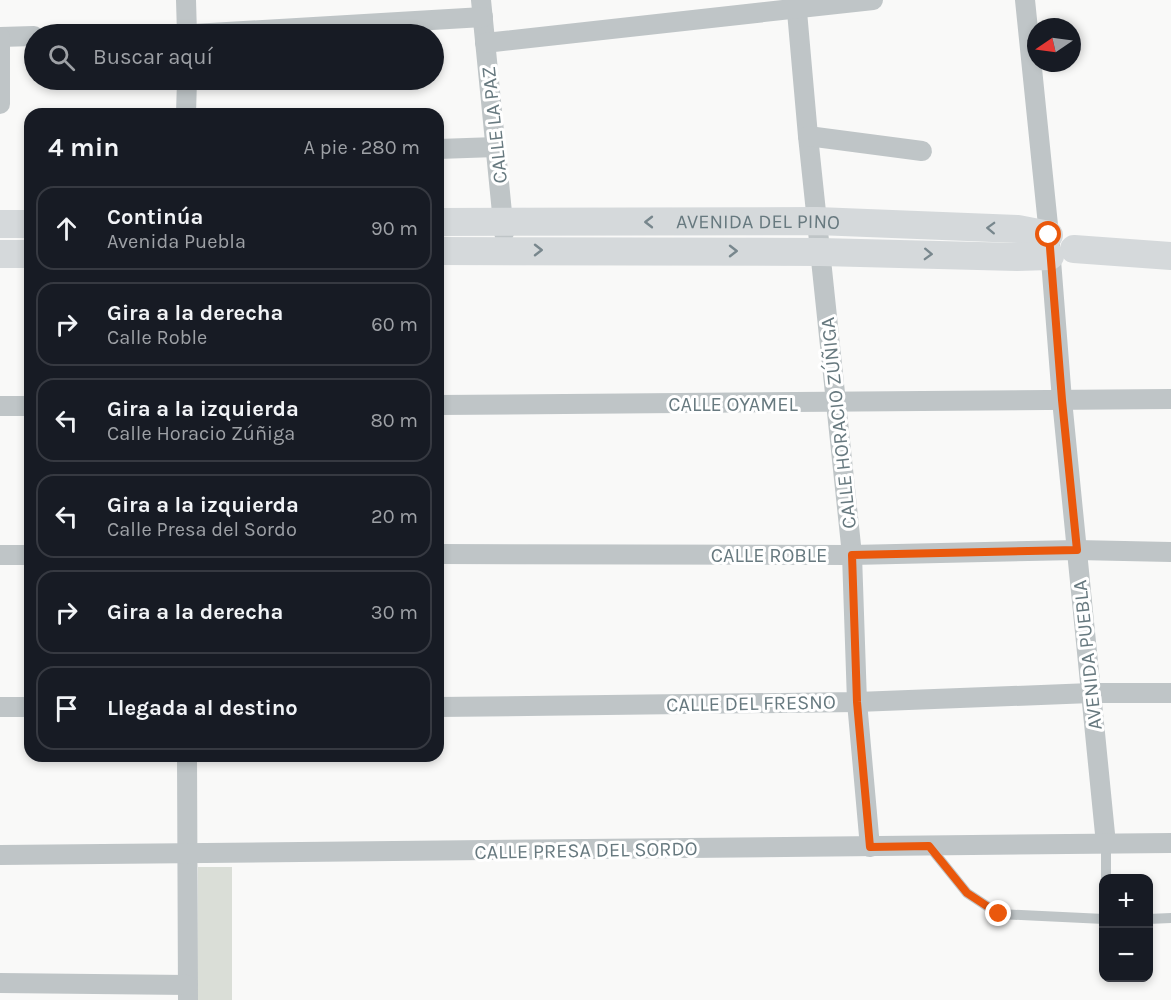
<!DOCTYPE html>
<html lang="es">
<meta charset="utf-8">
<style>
:root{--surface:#171b24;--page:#242831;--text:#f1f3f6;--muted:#9ea1a6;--line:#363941}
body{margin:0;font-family:Karla,sans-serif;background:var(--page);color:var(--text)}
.controls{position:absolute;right:18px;bottom:18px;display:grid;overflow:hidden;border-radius:12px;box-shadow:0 3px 9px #0003}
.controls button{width:54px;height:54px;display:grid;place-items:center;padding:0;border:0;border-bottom:2px solid var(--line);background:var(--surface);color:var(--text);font:30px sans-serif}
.compass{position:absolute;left:1027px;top:18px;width:54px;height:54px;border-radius:50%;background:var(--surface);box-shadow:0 3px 9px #0003;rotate:257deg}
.stop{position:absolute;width:18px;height:18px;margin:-14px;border:4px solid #ea580c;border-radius:50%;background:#fff}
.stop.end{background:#ea580c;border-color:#fff;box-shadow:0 2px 6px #0008}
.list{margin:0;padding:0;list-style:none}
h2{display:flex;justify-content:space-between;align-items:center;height:78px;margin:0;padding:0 24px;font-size:26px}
h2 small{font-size:20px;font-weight:400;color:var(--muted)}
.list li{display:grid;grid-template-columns:39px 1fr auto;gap:18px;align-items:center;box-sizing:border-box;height:84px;margin:0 12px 12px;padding:0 12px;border:2px solid var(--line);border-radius:18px}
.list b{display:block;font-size:22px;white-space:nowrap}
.list p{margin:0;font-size:20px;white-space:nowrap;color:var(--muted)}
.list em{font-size:20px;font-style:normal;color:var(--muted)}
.icon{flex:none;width:33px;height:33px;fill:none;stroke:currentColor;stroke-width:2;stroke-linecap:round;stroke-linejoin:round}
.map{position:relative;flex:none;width:1171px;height:1000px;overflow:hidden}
.search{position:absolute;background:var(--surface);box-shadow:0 3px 9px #0003;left:24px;top:24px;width:420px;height:66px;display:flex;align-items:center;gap:15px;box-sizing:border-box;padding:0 21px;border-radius:33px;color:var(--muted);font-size:22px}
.panel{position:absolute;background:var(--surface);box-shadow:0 3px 9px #0003;left:24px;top:108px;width:420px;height:654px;border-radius:18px}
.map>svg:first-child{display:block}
.green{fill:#daded7}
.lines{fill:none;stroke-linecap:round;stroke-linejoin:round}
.lane{stroke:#bfc5c7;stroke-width:10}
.street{stroke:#bfc5c7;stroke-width:20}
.secondary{stroke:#d5d9db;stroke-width:28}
.oneway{stroke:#78878d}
.route{stroke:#ea580c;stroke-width:8}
.labels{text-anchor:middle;stroke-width:6;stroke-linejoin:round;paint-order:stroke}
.street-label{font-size:20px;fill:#67797f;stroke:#fff}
</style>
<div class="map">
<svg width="1171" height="1000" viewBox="0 0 1171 1000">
<rect width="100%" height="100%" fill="#f9f9f8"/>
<!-- green -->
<path class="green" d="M198 867H232V1000H197Z"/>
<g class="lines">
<!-- lane -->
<g class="lane">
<path d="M1106 844V878"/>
<path d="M929 846 967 893 999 914 1104 919"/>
<path d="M1148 919 1171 918"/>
</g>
<!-- street -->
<g class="street">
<path d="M186 0 187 34"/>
<path d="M481 0 504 233"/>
<path d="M796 0 808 136 852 555 857 702 870 847"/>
<path d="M1025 0 1049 235 1062 400 1106 844"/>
<path d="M193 34 483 17"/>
<path d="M0 37 34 36"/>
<path d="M485 43 873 0"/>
<path d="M0 104V37"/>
<path d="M186 114 187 80"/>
<path d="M808 136 922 151"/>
<path d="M438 149 496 147"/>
<path d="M438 405 1171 399"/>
<path d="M0 406H30"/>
<path d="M438 554 852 555 1077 550 1171 552"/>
<path d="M0 555H30"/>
<path d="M0 707H30"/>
<path d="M438 707 857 702 1091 693H1171"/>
<path d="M187 756 188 1000"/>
<path d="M0 855 1171 843"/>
<path d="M0 983 188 985"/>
</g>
<!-- secondary -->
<g class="secondary">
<path id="s1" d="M438 222 817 221 1018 229 1049 235"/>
<path d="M0 224H30"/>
<path d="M1074 249 1171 256"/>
<path d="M438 251 821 252 1017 257 1050 256"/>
<path d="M0 254H30"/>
</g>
</g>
<!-- one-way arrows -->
<defs><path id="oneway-chevron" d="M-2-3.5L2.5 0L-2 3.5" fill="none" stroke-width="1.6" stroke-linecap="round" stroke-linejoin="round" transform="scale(1.5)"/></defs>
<g class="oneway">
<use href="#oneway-chevron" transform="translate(649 222) rotate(180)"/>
<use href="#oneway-chevron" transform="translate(991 228) rotate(-178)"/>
<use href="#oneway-chevron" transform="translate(538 250)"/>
<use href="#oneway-chevron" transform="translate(733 251)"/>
<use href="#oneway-chevron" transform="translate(928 254) rotate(2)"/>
</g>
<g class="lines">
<!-- route -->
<path class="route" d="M999 914 967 893 929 846 870 847 857 702 852 555 1077 550 1062 400 1049 235"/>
</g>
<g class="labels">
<!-- street labels -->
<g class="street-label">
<text transform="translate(494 125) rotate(-96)" y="7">CALLE LA PAZ</text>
<text dy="7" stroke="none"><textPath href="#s1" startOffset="320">AVENIDA DEL PINO</textPath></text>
<text x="733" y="411">CALLE OYAMEL</text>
<text transform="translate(838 423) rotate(-96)" y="7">CALLE HORACIO ZÚÑIGA</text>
<text x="769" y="562">CALLE ROBLE</text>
<text transform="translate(1087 655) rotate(-96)" y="7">AVENIDA PUEBLA</text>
<text transform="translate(751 703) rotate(-1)" y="7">CALLE DEL FRESNO</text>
<text transform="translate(586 850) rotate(-1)" y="7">CALLE PRESA DEL SORDO</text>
</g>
</g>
</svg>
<div class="controls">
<button>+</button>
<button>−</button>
</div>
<svg class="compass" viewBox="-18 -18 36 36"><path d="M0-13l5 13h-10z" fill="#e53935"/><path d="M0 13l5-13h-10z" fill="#9ea1a6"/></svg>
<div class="stop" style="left:1049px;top:235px"></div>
<div class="stop end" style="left:999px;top:914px"></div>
<div class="search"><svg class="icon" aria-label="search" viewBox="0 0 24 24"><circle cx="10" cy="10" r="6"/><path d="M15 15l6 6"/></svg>Buscar aquí</div>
<section class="panel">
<h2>4 min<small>A pie · 280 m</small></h2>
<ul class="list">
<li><svg class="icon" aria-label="ahead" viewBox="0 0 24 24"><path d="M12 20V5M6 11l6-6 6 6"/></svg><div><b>Continúa</b><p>Avenida Puebla</p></div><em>90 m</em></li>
<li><svg class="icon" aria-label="right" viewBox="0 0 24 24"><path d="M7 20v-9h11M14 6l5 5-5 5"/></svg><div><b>Gira a la derecha</b><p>Calle Roble</p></div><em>60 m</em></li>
<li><svg class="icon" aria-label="left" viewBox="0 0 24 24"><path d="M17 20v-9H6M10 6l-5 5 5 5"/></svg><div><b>Gira a la izquierda</b><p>Calle Horacio Zúñiga</p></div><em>80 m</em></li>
<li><svg class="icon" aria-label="left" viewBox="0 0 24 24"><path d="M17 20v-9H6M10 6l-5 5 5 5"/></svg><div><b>Gira a la izquierda</b><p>Calle Presa del Sordo</p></div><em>20 m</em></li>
<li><svg class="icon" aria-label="right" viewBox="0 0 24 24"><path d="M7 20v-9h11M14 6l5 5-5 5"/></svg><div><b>Gira a la derecha</b></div><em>30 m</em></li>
<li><svg class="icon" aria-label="arrive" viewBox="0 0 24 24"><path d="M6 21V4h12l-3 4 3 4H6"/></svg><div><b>Llegada al destino</b></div></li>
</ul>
</section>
</div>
